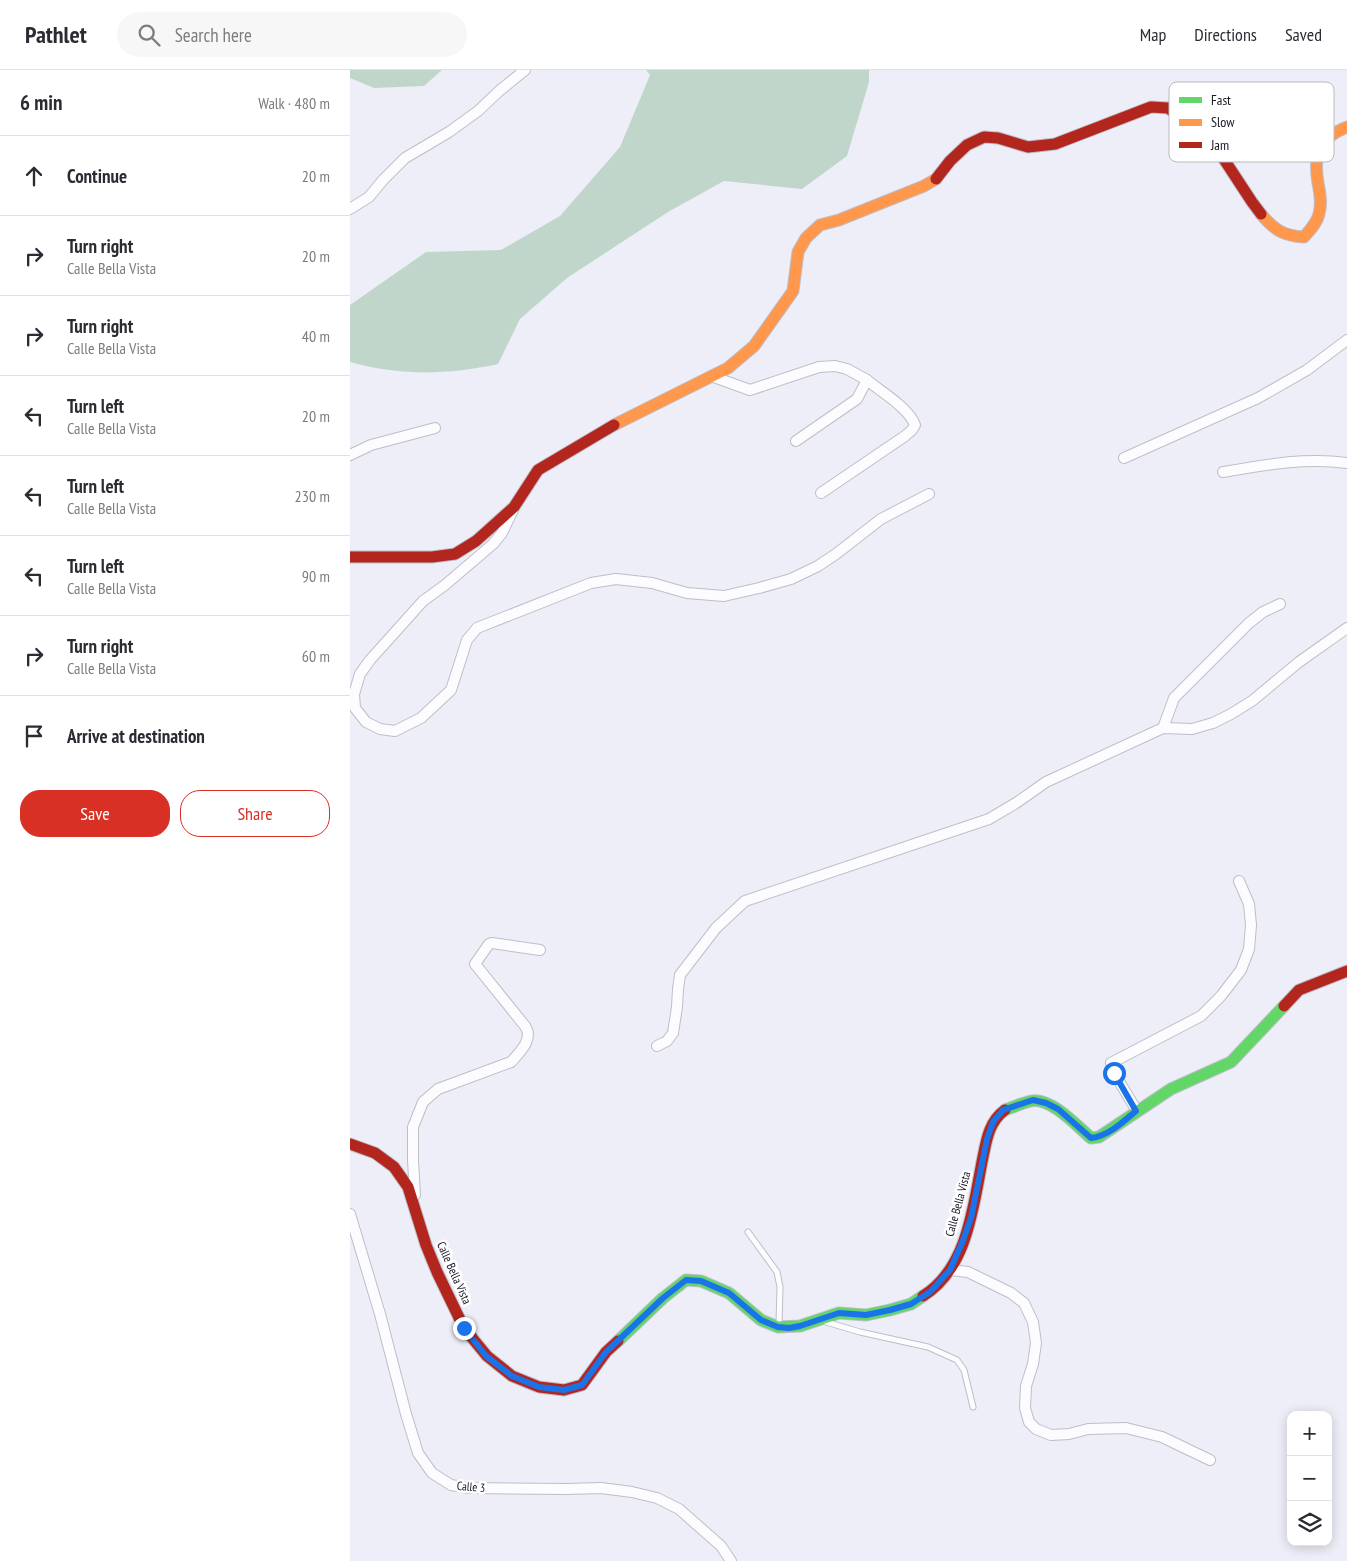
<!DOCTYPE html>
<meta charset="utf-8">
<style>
:root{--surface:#fff;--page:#f7f7f7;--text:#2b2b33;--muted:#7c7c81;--line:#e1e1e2;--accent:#d93025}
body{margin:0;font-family:"PT Sans Narrow",sans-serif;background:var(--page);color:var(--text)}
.controls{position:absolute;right:15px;bottom:15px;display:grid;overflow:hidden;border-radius:10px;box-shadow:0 2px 12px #0003}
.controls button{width:45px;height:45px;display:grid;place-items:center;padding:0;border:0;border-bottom:1px solid var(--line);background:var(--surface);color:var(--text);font:25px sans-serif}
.stop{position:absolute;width:15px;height:15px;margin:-11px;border:4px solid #1a73e8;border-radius:50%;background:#fff}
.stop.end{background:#1a73e8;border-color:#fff;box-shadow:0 1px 5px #0008}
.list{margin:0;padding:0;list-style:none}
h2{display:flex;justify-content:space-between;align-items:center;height:65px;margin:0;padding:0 20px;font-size:21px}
h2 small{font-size:16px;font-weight:400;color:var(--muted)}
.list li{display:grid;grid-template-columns:32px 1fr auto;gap:15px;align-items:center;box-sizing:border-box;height:80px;padding:0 20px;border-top:1px solid var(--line)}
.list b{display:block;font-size:19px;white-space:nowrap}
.list p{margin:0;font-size:16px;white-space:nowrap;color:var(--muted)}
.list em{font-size:16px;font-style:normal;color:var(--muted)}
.actions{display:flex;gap:10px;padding:15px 20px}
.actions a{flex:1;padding:11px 0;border:1px solid var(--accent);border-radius:20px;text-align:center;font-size:18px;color:var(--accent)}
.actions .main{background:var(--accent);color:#fff}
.icon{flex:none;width:28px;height:28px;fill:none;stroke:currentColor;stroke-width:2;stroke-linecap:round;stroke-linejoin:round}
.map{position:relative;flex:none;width:997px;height:1491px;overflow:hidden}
header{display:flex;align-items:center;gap:30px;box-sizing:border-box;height:70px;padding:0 25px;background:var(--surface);border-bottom:1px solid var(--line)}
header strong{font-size:24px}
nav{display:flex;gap:28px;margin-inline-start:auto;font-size:18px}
.search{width:350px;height:45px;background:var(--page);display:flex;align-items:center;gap:12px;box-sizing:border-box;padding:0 18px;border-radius:28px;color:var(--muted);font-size:19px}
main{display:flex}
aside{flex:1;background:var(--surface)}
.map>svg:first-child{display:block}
.green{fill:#c0d6cb}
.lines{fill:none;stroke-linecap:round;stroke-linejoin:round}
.lane-casing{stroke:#bebec8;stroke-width:7}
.street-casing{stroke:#bebec8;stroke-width:12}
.fast-casing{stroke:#bebec8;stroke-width:13}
.slow-casing{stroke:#bebec8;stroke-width:13}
.jam-casing{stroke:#bebec8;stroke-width:13}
.lane{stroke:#fcfcfe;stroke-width:5}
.street{stroke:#fcfcfe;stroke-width:10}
.fast{stroke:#63d668;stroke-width:11}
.slow{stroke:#ff974d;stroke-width:11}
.jam{stroke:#b3261e;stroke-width:11}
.route{stroke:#1a73e8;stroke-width:6}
.labels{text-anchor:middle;stroke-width:5;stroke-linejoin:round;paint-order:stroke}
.street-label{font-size:12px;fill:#181723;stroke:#fff}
.key{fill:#fff;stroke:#bab9bd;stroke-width:1}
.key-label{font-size:14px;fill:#181723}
</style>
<header>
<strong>Pathlet</strong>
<div class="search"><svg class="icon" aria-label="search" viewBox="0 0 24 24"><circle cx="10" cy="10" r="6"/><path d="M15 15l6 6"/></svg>Search here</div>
<nav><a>Map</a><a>Directions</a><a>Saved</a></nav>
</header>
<main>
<aside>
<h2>6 min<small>Walk · 480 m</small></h2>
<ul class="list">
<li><svg class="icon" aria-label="ahead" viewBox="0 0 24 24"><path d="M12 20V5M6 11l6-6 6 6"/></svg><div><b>Continue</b></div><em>20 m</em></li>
<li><svg class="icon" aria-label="right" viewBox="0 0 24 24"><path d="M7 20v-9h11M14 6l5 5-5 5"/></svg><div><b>Turn right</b><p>Calle Bella Vista</p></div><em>20 m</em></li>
<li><svg class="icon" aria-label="right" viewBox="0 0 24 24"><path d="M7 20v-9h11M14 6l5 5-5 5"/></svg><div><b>Turn right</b><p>Calle Bella Vista</p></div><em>40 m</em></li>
<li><svg class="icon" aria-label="left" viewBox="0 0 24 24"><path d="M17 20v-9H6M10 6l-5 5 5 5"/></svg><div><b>Turn left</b><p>Calle Bella Vista</p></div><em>20 m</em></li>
<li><svg class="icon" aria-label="left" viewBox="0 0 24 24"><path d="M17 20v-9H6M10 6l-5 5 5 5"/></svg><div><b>Turn left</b><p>Calle Bella Vista</p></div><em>230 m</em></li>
<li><svg class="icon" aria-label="left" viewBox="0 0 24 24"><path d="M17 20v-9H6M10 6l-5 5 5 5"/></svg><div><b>Turn left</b><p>Calle Bella Vista</p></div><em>90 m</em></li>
<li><svg class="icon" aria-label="right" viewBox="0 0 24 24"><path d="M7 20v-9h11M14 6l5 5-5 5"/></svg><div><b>Turn right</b><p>Calle Bella Vista</p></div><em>60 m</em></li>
<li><svg class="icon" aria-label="arrive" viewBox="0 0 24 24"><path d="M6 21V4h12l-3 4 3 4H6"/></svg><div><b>Arrive at destination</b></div></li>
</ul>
<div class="actions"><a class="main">Save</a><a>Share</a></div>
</aside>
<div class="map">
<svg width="997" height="1491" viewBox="0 0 997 1491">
<rect width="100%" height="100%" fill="#eeeef8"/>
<!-- green -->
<g class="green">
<path d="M0 0H92L74 16 24 18 0 8Z"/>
<path d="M296 0H519V12L497 86 452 119 374 111 318 142 217 208 170 249 148 294C98 305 50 306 0 292V235L76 182 151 180 210 146 270 77 300 5Z"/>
</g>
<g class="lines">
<defs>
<g id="lane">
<path d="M398 1162 427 1202 430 1217 429 1254"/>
<path d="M476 1252 510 1262 578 1277 607 1290 614 1300 623 1337"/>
</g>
<g id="street">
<path d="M0 139 19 127 33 110 55 88 99 62 128 41 148 22 175 0"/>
<path d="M361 306 400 320 469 297 485 296 497 299 517 310 507 329 446 371"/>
<path d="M0 385 21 375 85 358"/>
<path d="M774 388 908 328 957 300 997 270"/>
<path d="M873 402C914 395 956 387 997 393"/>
<path d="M471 423 555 366 562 360 565 355C559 338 530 321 517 310"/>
<path d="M163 440 152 463 143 474 95 515 73 531 20 590 10 604 4 624 5 638 16 652 30 659 45 661 71 648 101 620 117 570 127 558 241 513 266 509 302 513 337 523 374 526 409 518 441 509 468 496 486 484 531 449 579 424"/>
<path d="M813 658 824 628 899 553 913 542 930 534"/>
<path d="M307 976 317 971 323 963 327 937 328 919 330 905 366 858 395 831 639 749 666 733 696 712 813 658 842 659 863 653 881 644 902 631 949 592 997 558"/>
<path d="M787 1041 764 1003 761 993 851 946 871 926 891 900 899 879 901 855 899 834 889 811"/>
<path d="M65 1125 63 1090V1057L73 1032 88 1019 161 992C170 982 184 969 175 956L125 894 139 874 142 873 190 880"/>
<path d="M0 1144 30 1244 56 1344 68 1383 82 1403 101 1415 119 1418 217 1419 251 1418 282 1422 307 1428 329 1439 371 1476 381 1491"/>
<path d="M600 1200 618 1202 661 1223 674 1233 683 1252 686 1273 683 1294 676 1316 675 1338 679 1352 686 1359 701 1365 719 1364 738 1359 776 1358 812 1367 860 1390"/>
</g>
<g id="fast">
<path d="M655 1040C663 1037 672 1033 681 1031 701 1027 727 1056 741 1068L749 1067 821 1019 881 992 934 936"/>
<path d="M268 1271 313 1228 336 1210 351 1211 379 1223 411 1250 428 1257 450 1256 489 1243 516 1245 540 1240 561 1234 573 1226"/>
</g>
<g id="slow">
<path d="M911 144C924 160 934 166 954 167 960 160 967 153 969 144 972 134 970 123 968 113 963 84 969 68 997 57"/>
<path d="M264 355 378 298 404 276 443 221 448 182 456 168 470 155 489 150 574 116 586 109"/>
</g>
<g id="jam">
<path d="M586 109 600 91 617 75 634 67 648 68 678 77 705 74 801 37 818 38 860 68 902 132 911 144"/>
<path d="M0 487H82L105 484 126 471 164 437 188 400 264 355"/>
<path d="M934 936 949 920 997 901"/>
<path d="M0 1074 25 1083 44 1097 58 1117 76 1175 87 1202 114 1258 137 1286 162 1306 189 1317 214 1320 232 1315 256 1282 268 1271"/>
<path d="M573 1226C617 1199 623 1138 632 1092 636 1073 638 1052 655 1040"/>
</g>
</defs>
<!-- lane casing -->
<use href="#lane" class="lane-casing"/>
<!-- street casing -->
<use href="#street" class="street-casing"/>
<!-- fast casing -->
<use href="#fast" class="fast-casing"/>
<!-- slow casing -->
<use href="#slow" class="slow-casing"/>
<!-- jam casing -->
<use href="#jam" class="jam-casing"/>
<!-- lane -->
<use href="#lane" class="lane"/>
<!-- street -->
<use href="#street" class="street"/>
<!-- fast -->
<use href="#fast" class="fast"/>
<!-- slow -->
<use href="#slow" class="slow"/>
<!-- jam -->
<use href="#jam" class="jam"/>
</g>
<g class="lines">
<!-- route -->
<path class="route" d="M114 1258 136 1286 162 1306 189 1317 214 1320 232 1315 256 1282 313 1228 336 1210 351 1211 379 1223 411 1250 428 1257 439 1258 450 1256 489 1243 516 1245 540 1240 561 1234 580 1222 600 1200 612 1173 621 1148 637 1069 643 1052 653 1040 683 1030 696 1033 708 1039 741 1068C758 1066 773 1052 786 1041L764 1003"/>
</g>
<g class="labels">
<!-- street labels -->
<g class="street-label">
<text transform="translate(608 1134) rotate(-75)" y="4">Calle Bella Vista</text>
<text transform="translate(104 1203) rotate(66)" y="4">Calle Bella Vista</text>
<text transform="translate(121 1417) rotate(5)" y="4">Calle 3</text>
</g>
</g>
<!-- legend -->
<rect x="819" y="12" width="165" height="80" rx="8" class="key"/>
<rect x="829" y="27" width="23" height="6" fill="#63d668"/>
<rect x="829" y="49" width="23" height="7" fill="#ff974d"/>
<rect x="829" y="72" width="23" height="6" fill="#b3261e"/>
<g class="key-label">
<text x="861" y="35">Fast</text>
<text x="861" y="57">Slow</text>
<text x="861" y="80">Jam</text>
</g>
</svg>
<div class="controls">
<button>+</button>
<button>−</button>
<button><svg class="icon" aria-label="layers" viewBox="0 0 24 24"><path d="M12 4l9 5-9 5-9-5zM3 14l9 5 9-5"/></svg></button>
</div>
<div class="stop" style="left:764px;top:1003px"></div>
<div class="stop end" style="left:114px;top:1258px"></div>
</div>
</main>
